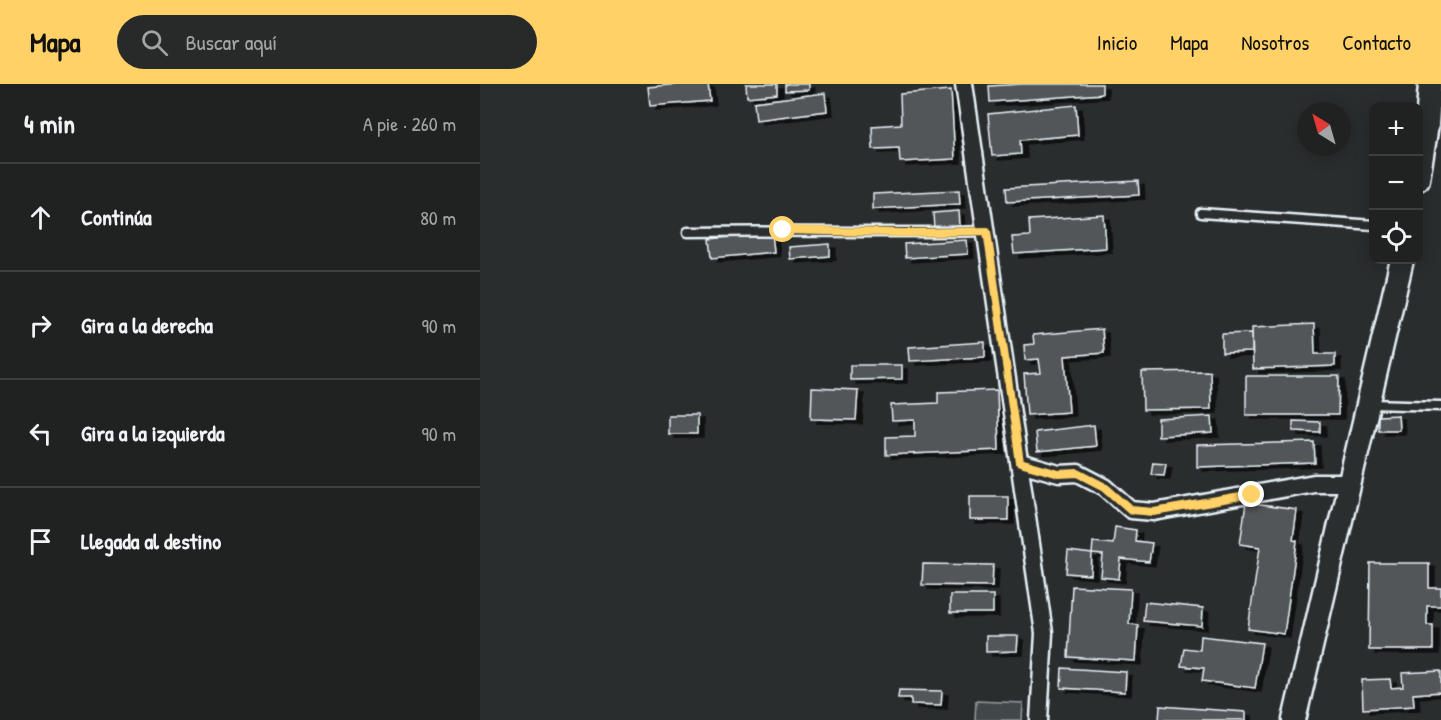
<!DOCTYPE html>
<html lang="es">
<meta charset="utf-8">
<style>
:root{--surface:#202222;--page:#282a2a;--text:#f1f3f6;--muted:#a2a4a5;--line:#3d3f40;--accent:#ffd166}
body{margin:0;font-family:"Patrick Hand",sans-serif;background:var(--page);color:var(--text)}
.controls{position:absolute;right:18px;top:18px;display:grid;overflow:hidden;border-radius:12px;box-shadow:0 3px 15px #0003}
.controls button{width:54px;height:54px;display:grid;place-items:center;padding:0;border:0;border-bottom:2px solid var(--line);background:var(--surface);color:var(--text);font:30px sans-serif}
.compass{position:absolute;left:817px;top:18px;width:54px;height:54px;border-radius:50%;background:var(--surface);box-shadow:0 3px 15px #0003;rotate:323deg}
.stop{position:absolute;width:18px;height:18px;margin:-14px;border:4px solid #ffd166;border-radius:50%;background:#fff}
.stop.end{background:#ffd166;border-color:#fff;box-shadow:0 2px 6px #0008}
.list{margin:0;padding:0;list-style:none}
h2{display:flex;justify-content:space-between;align-items:center;height:78px;margin:0;padding:0 24px;font-size:26px}
h2 small{font-size:20px;font-weight:400;color:var(--muted)}
.list li{display:grid;grid-template-columns:39px 1fr auto;gap:18px;align-items:center;box-sizing:border-box;height:108px;padding:0 24px;border-top:2px solid var(--line)}
.list b{display:block;font-size:22px;white-space:nowrap}
.list em{font-size:20px;font-style:normal;color:var(--muted)}
.icon{flex:none;width:33px;height:33px;fill:none;stroke:currentColor;stroke-width:2;stroke-linecap:round;stroke-linejoin:round}
.map{position:relative;flex:none;width:961px;height:636px;overflow:hidden}
header{display:flex;align-items:center;gap:36px;box-sizing:border-box;height:84px;padding:0 30px;background:var(--accent);color:#111}
header strong{font-size:28px}
nav{display:flex;gap:33px;margin-inline-start:auto;font-size:21px}
.search{width:420px;height:54px;background:var(--page);display:flex;align-items:center;gap:15px;box-sizing:border-box;padding:0 21px;border-radius:33px;color:var(--muted);font-size:22px}
main{display:flex}
aside{flex:1;background:var(--surface)}
.map>svg:first-child{display:block}
.green{fill:#424648;stroke:#959ca0;stroke-width:1.5}
.building{fill:#535759;stroke:#e8f1f8;stroke-width:1.5;filter:url(#shadow)}
.lines{fill:none;stroke-linecap:round;stroke-linejoin:round}
.lane-casing{stroke:#e8f1f8;stroke-width:13}
.street-casing{stroke:#e8f1f8;stroke-width:21}
.secondary-casing{stroke:#e8f1f8;stroke-width:27}
.lane{stroke:#2a2d2e;stroke-width:8}
.street{stroke:#2a2d2e;stroke-width:16}
.secondary{stroke:#2a2d2e;stroke-width:22}
.route{stroke:#ffd166;stroke-width:8}
</style>
<header>
<strong>Mapa</strong>
<div class="search"><svg class="icon" aria-label="search" viewBox="0 0 24 24"><circle cx="10" cy="10" r="6"/><path d="M15 15l6 6"/></svg>Buscar aquí</div>
<nav><a>Inicio</a><a>Mapa</a><a>Nosotros</a><a>Contacto</a></nav>
</header>
<main>
<aside>
<h2>4 min<small>A pie · 260 m</small></h2>
<ul class="list">
<li><svg class="icon" aria-label="ahead" viewBox="0 0 24 24"><path d="M12 20V5M6 11l6-6 6 6"/></svg><div><b>Continúa</b></div><em>80 m</em></li>
<li><svg class="icon" aria-label="right" viewBox="0 0 24 24"><path d="M7 20v-9h11M14 6l5 5-5 5"/></svg><div><b>Gira a la derecha</b></div><em>90 m</em></li>
<li><svg class="icon" aria-label="left" viewBox="0 0 24 24"><path d="M17 20v-9H6M10 6l-5 5 5 5"/></svg><div><b>Gira a la izquierda</b></div><em>90 m</em></li>
<li><svg class="icon" aria-label="arrive" viewBox="0 0 24 24"><path d="M6 21V4h12l-3 4 3 4H6"/></svg><div><b>Llegada al destino</b></div></li>
</ul>
</aside>
<div class="map">
<svg width="961" height="636" viewBox="0 0 961 636">
<defs>
<filter id="shadow"><feDropShadow dx="6" dy="4" stdDeviation="0" flood-color="#0009"/></filter>
</defs>
<rect width="100%" height="100%" fill="#2a2d2e"/>
<filter id="ink" filterUnits="userSpaceOnUse"><feTurbulence type="fractalNoise" baseFrequency=".0167" numOctaves="2"/><feDisplacementMap in="SourceGraphic" scale="12" xChannelSelector="R" yChannelSelector="G"/><feConvolveMatrix kernelMatrix="1 2 1 2 8 2 1 2 1" color-interpolation-filters="sRGB"/></filter>
<g filter="url(#ink)">
<!-- green -->
<path class="green" d="M496 617 543 619 542 636H495Z"/>
<!-- building -->
<g class="building">
<path d="M201 0H228L230 17 170 22 168 3Z"/>
<path d="M266 0H297V10L267 13Z"/>
<path d="M305 0H329V6L305 7Z"/>
<path d="M543 0H622V10L510 18 509 2Z"/>
<path d="M471 6 475 75 420 78 419 64 393 65 392 42 421 40 420 10Z"/>
<path d="M345 9 347 27 276 36 274 18Z"/>
<path d="M596 21 598 51 540 56 541 70 512 72 508 30Z"/>
<path d="M658 97 659 111 527 118 526 104Z"/>
<path d="M479 106 480 120 393 125V110Z"/>
<path d="M479 127 480 142 454 145 453 129Z"/>
<path d="M624 131 626 164 534 170 532 153 550 152 549 136Z"/>
<path d="M292 149 294 168 232 174 230 155Z"/>
<path d="M487 156 488 170 425 174 424 160Z"/>
<path d="M350 160V172L310 175 309 163Z"/>
<path d="M834 240 835 270H855V282L773 285 772 243Z"/>
<path d="M622 245 624 269 585 272 589 328 547 331 544 290 561 289 559 275 545 276 544 261 554 260 553 251Z"/>
<path d="M772 249V268L742 269V250Z"/>
<path d="M505 258V273L430 277 429 263Z"/>
<path d="M370 281H422V295L370 296Z"/>
<path d="M730 287 731 325 663 326 662 288Z"/>
<path d="M766 292H859L858 331H766Z"/>
<path d="M332 304 378 306 376 336 331 335Z"/>
<path d="M517 306 519 366 406 371V353L435 352V336L412 337 411 321 458 319V308Z"/>
<rect x="188" y="331" width="29" height="19"/>
<path d="M918 331 919 346H898V332Z"/>
<path d="M732 332 733 349 678 352V335Z"/>
<path d="M813 337 840 338V348L813 347Z"/>
<path d="M614 341 616 362 557 368 555 348Z"/>
<path d="M834 358 835 379 717 383V361Z"/>
<path d="M673 378 686 379 684 391 671 390Z"/>
<rect x="490" y="412" width="38" height="24"/>
<path d="M766 419 817 426 813 456 817 457 804 550 768 545 780 463 760 460Z"/>
<path d="M635 443 656 446 655 457 672 459 669 478 641 475 639 495 621 493 623 471 612 470 613 458 633 460Z"/>
<path d="M588 467 612 470 611 491 586 489Z"/>
<path d="M890 479H949V504H961V522H947V541H953V566H889Z"/>
<path d="M443 480 513 481 512 502 442 501Z"/>
<path d="M592 502 651 505 649 540 658 541 656 577 588 573Z"/>
<rect x="470" y="511" width="43" height="18"/>
<path d="M665 518 723 524 722 542 663 537Z"/>
<path d="M506 552H538L537 567 506 568Z"/>
<path d="M721 552 782 559 775 604 722 597 724 584 701 582 704 564 720 566Z"/>
<path d="M582 584 646 588 645 608 581 604Z"/>
<path d="M961 587V608L933 610 934 622 883 625 882 596 910 595 911 604 923 603 922 589Z"/>
<path d="M419 606 462 607 461 621 431 620V614H418Z"/>
<path d="M680 622 766 628V636H679Z"/>
</g>
<g class="lines">
<defs>
<g id="lane">
<path d="M721 129 894 141"/>
<path d="M208 148C307 146 407 150 506 147"/>
<path d="M891 320 961 322"/>
</g>
<g id="street">
<path d="M484 0 564 549 559 636"/>
<path d="M540 379 579 390 598 389 625 403 651 426 674 428 834 399H869"/>
</g>
<g id="secondary">
<path d="M938 95 947 41 950 0"/>
<path d="M814 636 922 176"/>
</g>
</defs>
<!-- lane casing -->
<use href="#lane" class="lane-casing"/>
<!-- street casing -->
<use href="#street" class="street-casing"/>
<!-- secondary casing -->
<use href="#secondary" class="secondary-casing"/>
<!-- lane -->
<use href="#lane" class="lane"/>
<!-- street -->
<use href="#street" class="street"/>
<!-- secondary -->
<use href="#secondary" class="secondary"/>
</g>
</g>
<g class="lines" filter="url(#ink)">
<!-- route -->
<path class="route" d="M303 146 424 149 507 147 540 379 579 390 598 389 625 403 651 426 674 428 772 411"/>
</g>
</svg>
<div class="controls">
<button>+</button>
<button>−</button>
<button><svg class="icon" aria-label="locate" viewBox="0 0 24 24"><circle cx="12" cy="12" r="6"/><path d="M12 2v4M12 18v4M2 12h4M18 12h4"/></svg></button>
</div>
<svg class="compass" viewBox="-18 -18 36 36"><path d="M0-13l5 13h-10z" fill="#e53935"/><path d="M0 13l5-13h-10z" fill="#a2a4a5"/></svg>
<div class="stop" style="left:303px;top:146px"></div>
<div class="stop end" style="left:772px;top:411px"></div>
</div>
</main>
